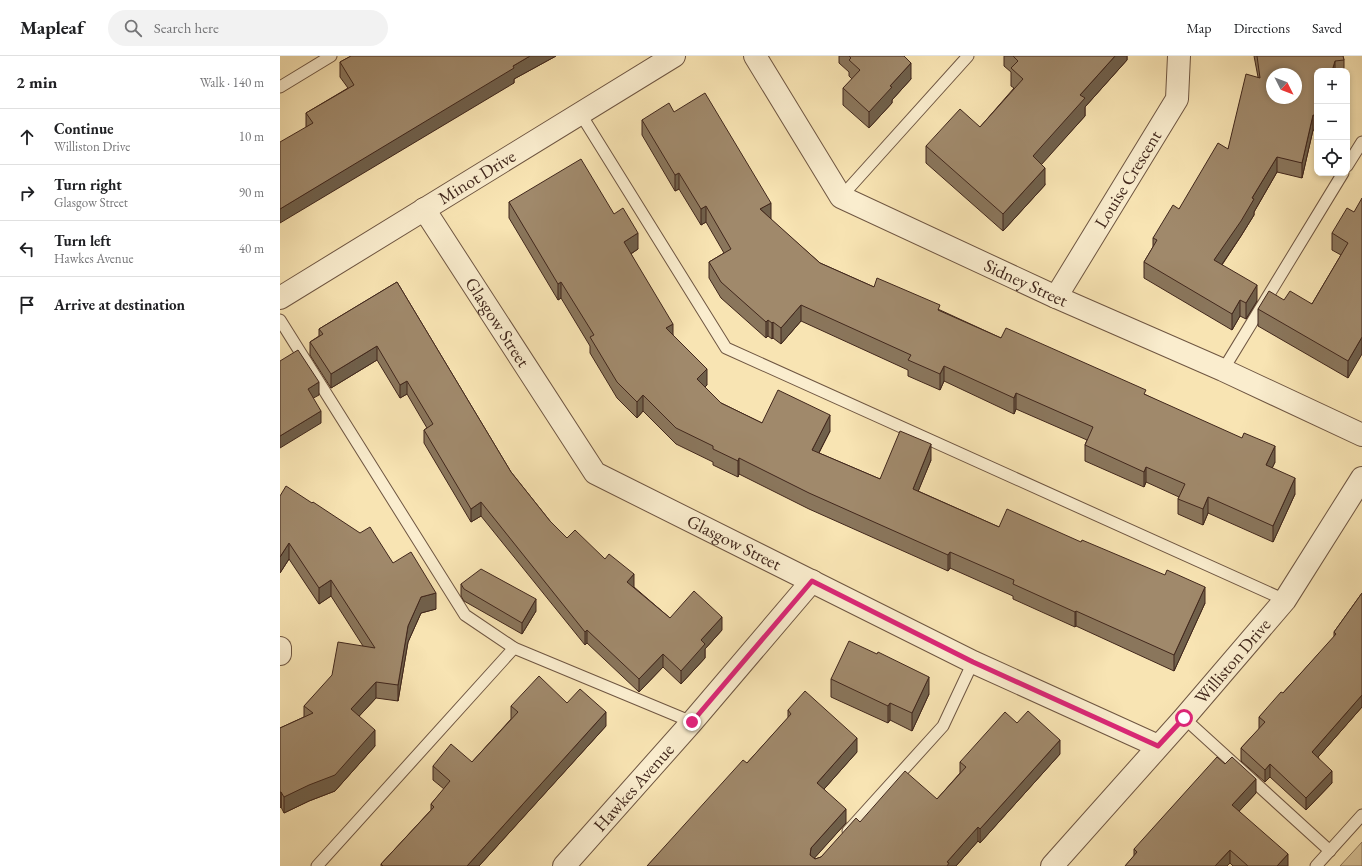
<!DOCTYPE html>
<meta charset="utf-8">
<style>
:root{--surface:#fff;--page:#f2f2f2;--text:#202124;--muted:#757577;--line:#e0e0e0}
body{margin:0;font-family:"EB Garamond",serif;background:var(--page);color:var(--text)}
.controls{position:absolute;right:12px;top:12px;display:grid;overflow:hidden;border-radius:8px;box-shadow:0 2px 6px #0003}
.controls button{width:36px;height:36px;display:grid;place-items:center;padding:0;border:0;border-bottom:1px solid var(--line);background:var(--surface);color:var(--text);font:20px sans-serif}
.compass{position:absolute;left:986px;top:12px;width:36px;height:36px;border-radius:50%;background:var(--surface);box-shadow:0 2px 6px #0003;rotate:132deg}
.stop{position:absolute;width:12px;height:12px;margin:-9px;border:3px solid #db2777;border-radius:50%;background:#fff}
.stop.end{background:#db2777;border-color:#fff;box-shadow:0 1px 4px #0008}
.list{margin:0;padding:0;list-style:none}
h2{display:flex;justify-content:space-between;align-items:center;height:52px;margin:0;padding:0 16px;font-size:17px}
h2 small{font-size:13px;font-weight:400;color:var(--muted)}
.list li{display:grid;grid-template-columns:26px 1fr auto;gap:12px;align-items:center;box-sizing:border-box;height:56px;padding:0 16px;border-top:1px solid var(--line)}
.list b{display:block;font-size:15px;white-space:nowrap}
.list p{margin:0;font-size:13px;white-space:nowrap;color:var(--muted)}
.list em{font-size:13px;font-style:normal;color:var(--muted)}
.icon{flex:none;width:22px;height:22px;fill:none;stroke:currentColor;stroke-width:2;stroke-linecap:round;stroke-linejoin:round}
.map{position:relative;flex:none;width:1082px;height:810px;overflow:hidden}
header{display:flex;align-items:center;gap:24px;box-sizing:border-box;height:56px;padding:0 20px;background:var(--surface);border-bottom:1px solid var(--line)}
header strong{font-size:19px}
nav{display:flex;gap:22px;margin-inline-start:auto;font-size:14px}
.search{width:280px;height:36px;background:var(--page);display:flex;align-items:center;gap:10px;box-sizing:border-box;padding:0 14px;border-radius:22px;color:var(--muted);font-size:15px}
main{display:flex}
aside{flex:1;background:var(--surface)}
.map>svg:first-child{display:block}
.green{fill:#d9c499;stroke:#8d765a}
.lines{fill:none;stroke-linecap:round;stroke-linejoin:round}
.service-casing{stroke:#6f5642;stroke-width:13}
.minor-casing{stroke:#6f5642;stroke-width:24}
.service{stroke:#faedce;stroke-width:11}
.minor{stroke:#faedce;stroke-width:22}
.wall{fill:#8a765c;stroke:#41271c}
.shaded-wall{fill:#70604b;stroke:#41271c}
.building{fill:#a0896b;stroke:#41271c;fill-rule:evenodd}
.route{stroke:#db2777;stroke-width:5}
.labels{text-anchor:middle;stroke-width:3;stroke-linejoin:round;paint-order:stroke}
.street-label{font-size:18px;fill:#41271c;stroke:#faedce}
</style>
<header>
<strong>Mapleaf</strong>
<div class="search"><svg class="icon" aria-label="search" viewBox="0 0 24 24"><circle cx="10" cy="10" r="6"/><path d="M15 15l6 6"/></svg>Search here</div>
<nav><a>Map</a><a>Directions</a><a>Saved</a></nav>
</header>
<main>
<aside>
<h2>2 min<small>Walk · 140 m</small></h2>
<ul class="list">
<li><svg class="icon" aria-label="ahead" viewBox="0 0 24 24"><path d="M12 20V5M6 11l6-6 6 6"/></svg><div><b>Continue</b><p>Williston Drive</p></div><em>10 m</em></li>
<li><svg class="icon" aria-label="right" viewBox="0 0 24 24"><path d="M7 20v-9h11M14 6l5 5-5 5"/></svg><div><b>Turn right</b><p>Glasgow Street</p></div><em>90 m</em></li>
<li><svg class="icon" aria-label="left" viewBox="0 0 24 24"><path d="M17 20v-9H6M10 6l-5 5 5 5"/></svg><div><b>Turn left</b><p>Hawkes Avenue</p></div><em>40 m</em></li>
<li><svg class="icon" aria-label="arrive" viewBox="0 0 24 24"><path d="M6 21V4h12l-3 4 3 4H6"/></svg><div><b>Arrive at destination</b></div></li>
</ul>
</aside>
<div class="map">
<svg width="1082" height="810" viewBox="0 0 1082 810">
<rect width="100%" height="100%" fill="#f8e4b3"/>
<filter id="stains"><feTurbulence type="fractalNoise" baseFrequency=".005" numOctaves="4"/><feColorMatrix values="0 0 0 0 .2 0 0 0 0 .09 0 0 0 0 .02 0 0 0 .5 -.17"/></filter>
<radialGradient id="worn" r=".72"><stop offset=".6" stop-color="#630" stop-opacity="0"/><stop offset="1" stop-color="#630" stop-opacity=".3"/></radialGradient>
<!-- green -->
<path class="green" d="M1082 786V810H1060Z"/>
<g class="lines">
<defs>
<g id="service">
<path d="M0 31 51 0"/>
<path d="M300 57 446 292 1005 544"/>
<path d="M1067 110 1082 86"/>
<path d="M561 141 688 0"/>
<path d="M0 264 185 559 234 592 412 666"/>
<path d="M943 314 1063 117"/>
<path d="M904 662 1050 795"/>
<path d="M568 775 663 670 693 606"/>
<path d="M37 810 234 592"/>
<path d="M1036 810 1082 759"/>
</g>
<g id="minor">
<path id="s1" d="M475 0 561 141 776 241 943 314 1082 379"/>
<path id="s2" d="M144 153 315 417 693 606 878 690"/>
<path id="s3" d="M776 241 897 43 899 0"/>
<path id="s4" d="M0 242 394 0"/>
<path d="M0 592V598"/>
<path id="s5" d="M284 810 412 666 532 525"/>
<path id="s6" d="M772 810 904 662 1005 544 1082 422"/>
</g>
</defs>
<!-- service casing -->
<use href="#service" class="service-casing"/>
<!-- minor casing -->
<use href="#minor" class="minor-casing"/>
<!-- service -->
<use href="#service" class="service"/>
<!-- minor -->
<use href="#minor" class="minor"/>
</g>
<!-- wall -->
<g class="wall">
<path d="M71 0H276L234 23V27L26 71V57L68 32 60 21V6Z"/>
<path d="M559 0H624L631 23 612 44V47L589 72 563 49V32L572 23 569 20V16L559 7Z"/>
<path d="M724 0H847V4L805 51V60L761 108 765 129 723 175 646 107V90L700 71 734 32 731 30V16L724 10Z"/>
<path d="M974 0H1063L1064 4V15H1037V75L1033 74 1022 122 997 116 974 156V159L961 180 942 209 977 245 966 263 960 260 952 274 864 222V206L873 191V182L899 153 948 93 978 21Z"/>
<path d="M394 56 490 163 540 207 594 231 660 254 721 282 866 339 995 406 992 412 1015 438 993 486 928 457 923 469 898 458V443L899 441 866 426 864 431 805 405V389L807 384 736 353 734 358 664 325 660 334 628 320V314L521 265 501 288 493 282 492 283 488 280 486 282 441 242 429 222V206L444 197 426 166 421 169 399 133 395 135 362 79V64Z"/>
<path d="M229 146 334 158 358 193 351 198 393 279 427 329 425 331 441 347 482 367 550 375 539 397 600 423 651 404 638 435 719 471 925 547 894 615 796 570 795 571 733 543V540L670 512 668 515 529 453 459 418 458 421 433 409V406L396 388 363 355 357 362 337 342 310 297V290L281 242 278 244 229 162Z"/>
<path d="M1074 156 1068 322 978 270V253L1004 244 1032 248 1061 199 1052 194V177Z"/>
<path d="M117 226 231 416 270 465 287 482 354 531 390 562 442 574 425 593V602L401 628 383 611 359 636 307 587 305 589 201 460 191 466 144 387V374L147 372 127 338 120 342 97 304 51 332 30 299V286L39 280V273Z"/>
<path d="M0 440 113 507 156 553 141 557 128 586 118 645 96 642 79 660 95 690 55 735 29 745 4 757 1 751 0 672 24 661V650L83 590 51 540 39 548 9 503 0 517Z"/>
<path d="M181 528 256 555 242 578 184 545 181 540Z"/>
<path d="M1082 537V651L1038 701 1052 727 1026 754 990 721 985 726 961 705V692L979 673V661L1003 637 1054 581V576Z"/>
<path d="M551 623 649 638 632 675 610 664 608 667 551 641Z"/>
<path d="M287 647 326 670 199 810H101V808L151 754V748L164 733 153 724V710L192 706 231 663V650Z"/>
<path d="M508 654 577 696 544 733 566 767 534 802 535 803 541 801 580 766 657 743 680 717V706L737 667 780 698 700 787 698 785 676 810H367L467 707 508 662Z"/>
<path d="M976 737 959 755 1008 810H953L950 807 947 810H845L854 800V793Z"/>
</g>
<!-- shaded-wall -->
<g class="shaded-wall">
<path d="M250 0H276L234 23V27L0 167V153L233 10Z"/>
<path d="M835 0H847V4L805 51V60L753 118V100L800 39Z"/>
<path d="M1055 5V15H1052Z"/>
<path d="M631 7V23L612 44V47L589 72V56L610 30Z"/>
<path d="M1033 59V74L1022 122V107Z"/>
<path d="M997 101V116L974 156V159L961 180 934 220V204Z"/>
<path d="M765 112V129L723 175V158Z"/>
<path d="M399 117V133L395 135V119Z"/>
<path d="M491 147V163L480 153Z"/>
<path d="M426 150V166L421 169V153Z"/>
<path d="M358 177V193L344 202V186Z"/>
<path d="M281 226V242L278 244V228Z"/>
<path d="M977 229V245L966 263V247Z"/>
<path d="M960 244V260L952 274V258Z"/>
<path d="M521 249V265L501 288V272Z"/>
<path d="M488 264V280L486 282V266Z"/>
<path d="M493 266V282L492 283V267Z"/>
<path d="M393 268V284L386 272Z"/>
<path d="M1082 281V298L1068 322V305Z"/>
<path d="M97 290V304L51 332V318Z"/>
<path d="M664 310V325L660 334V318Z"/>
<path d="M427 313V329L417 339V323Z"/>
<path d="M127 325V338L120 342V329Z"/>
<path d="M39 326V339L28 345V333Z"/>
<path d="M736 337V353L734 358V342Z"/>
<path d="M363 339V355L357 362V346Z"/>
<path d="M41 355V367L0 392V380Z"/>
<path d="M550 359V375L532 410V394Z"/>
<path d="M651 388V404L633 448V433Z"/>
<path d="M995 390V406L986 425V409Z"/>
<path d="M459 402V418L458 421V405Z"/>
<path d="M866 411V426L864 431V416Z"/>
<path d="M1015 422V438L993 486V470Z"/>
<path d="M928 441V457L923 469V453Z"/>
<path d="M201 446V460L191 466V453Z"/>
<path d="M9 487V503L0 517V501Z"/>
<path d="M670 496V512L668 515V499Z"/>
<path d="M354 518V531L347 539V526Z"/>
<path d="M51 524V540L39 548V532Z"/>
<path d="M925 531V547L894 615V599Z"/>
<path d="M156 537V553L141 557 128 586 118 645V629L128 570 141 541Z"/>
<path d="M256 543V555L242 578V567Z"/>
<path d="M796 555V570L795 571V556Z"/>
<path d="M442 561V574L425 593V602L401 628V615L421 584Z"/>
<path d="M307 574V587L305 589V576Z"/>
<path d="M383 598V611L359 636V623Z"/>
<path d="M649 621V638L632 675V657Z"/>
<path d="M96 626V642L71 669V653Z"/>
<path d="M1082 639V651L1032 708V696Z"/>
<path d="M610 647V664L608 667V650Z"/>
<path d="M326 656V670L199 810H187Z"/>
<path d="M95 674V690L55 735 29 745 4 757V741Z"/>
<path d="M577 682V696L537 741V727Z"/>
<path d="M780 684V698L700 787V773Z"/>
<path d="M990 708V721L985 726V714Z"/>
<path d="M1052 715V727L1026 754V742Z"/>
<path d="M976 723V737L952 763V749Z"/>
<path d="M0 736H1V751L0 752Z"/>
<path d="M566 753V767L531 806 530 799 531 792Z"/>
<path d="M698 771V785L676 810H667V806Z"/>
<path d="M950 794V807L947 810H935Z"/>
<path d="M1008 798V810H997Z"/>
</g>
<!-- building -->
<g class="building">
<path d="M71 0H250L233 10 234 12 0 153V86L33 67 26 57 74 29 60 6Z"/>
<path d="M569 0H624L631 7 610 30 612 31 589 56 563 32 580 14 569 4 571 2Z"/>
<path d="M733 0H835L800 39 805 42 753 100 765 112 723 158 646 90 680 53 700 71 743 23 731 12 738 5Z"/>
<path d="M977 0H1063L1064 4 1055 5 1052 15H1037V60L1033 59 1022 107 997 101 972 142 974 143 961 165 934 204 977 229 966 247 960 244 952 258 864 206 877 184 873 182 893 149 899 153 938 87 948 93 966 18 980 22ZM992 18H1016V42H992Z"/>
<path d="M425 37 491 147 480 153 540 207 594 231 597 222 660 249 658 254 721 282 726 272 866 334 864 338 962 382 964 377 995 390 986 409 1015 422 993 470 928 441 923 453 898 443 905 428 866 411 864 416 805 389 813 371 736 337 734 342 664 310 660 318 628 304 631 299 521 249 501 272 493 266 492 267 488 264 486 266 441 226 429 206 451 193 426 150 421 153 399 117 395 119 362 64 389 47 394 56Z"/>
<path d="M301 103 334 158 343 152 358 177 344 186 393 268 386 272 427 313 417 323 441 347 482 367 498 334 550 359 532 394 600 423 620 375 651 388 633 433 719 471 727 453 801 486 802 484 885 519 887 514 925 531 894 599 796 555 795 556 733 528 734 524 670 496 668 499 529 437 459 402 458 405 433 393V390L396 372 363 339 357 346 337 326 310 281 314 279 281 226 278 228 229 146Z"/>
<path d="M1082 142V281L1068 305 978 253 989 235 1004 244 1010 235 1032 248 1068 187 1052 177 1067 152 1074 156Z"/>
<path d="M117 226 231 416 270 465 287 482 295 474 325 503 329 498 354 518 347 526 390 562 414 535 442 561 421 584 425 588 401 615 383 598 359 623 307 574 305 576 201 446 191 453 144 374 153 368 127 325 120 329 97 290 51 318 30 286 43 278 39 273Z"/>
<path d="M18 294 39 326 28 333 41 355 0 380V305Z"/>
<path d="M6 430 32 447 33 446 80 477 90 471 113 507 131 496 156 537 141 541 128 570 118 629 96 626 71 653 95 674 55 719 29 729 4 741 1 736H0V672L33 657 24 650 52 619 58 586 95 592 51 524 39 532 9 487 0 501V440Z"/>
<path d="M201 513 256 543 242 567 184 533 181 528Z"/>
<path d="M1082 537V639L1032 696 1052 715 1026 742 990 708 985 714 961 692 985 666 979 661 1001 636 1003 637 1056 578 1054 576Z"/>
<path d="M569 585 597 598 598 596 649 621 632 657 610 647 608 650 551 623Z"/>
<path d="M259 620 287 647 300 633 326 656 187 810H103L101 808 154 751 151 748 170 725 153 710 171 688 192 706 238 656 231 650Z"/>
<path d="M525 635 577 682 537 727 566 753 531 792 530 799 535 803 541 801 576 762 580 766 625 715 657 743 686 711 680 706 725 656 737 667 748 655 780 684 700 773 698 771 667 806 669 807 667 810H367L463 704 467 707 511 658 508 654Z"/>
<path d="M937 701 945 708 952 701 976 723 952 749 1008 798 997 810H968L950 794 935 810H845L857 796 854 793Z"/>
</g>
<g class="lines">
<!-- route -->
<path class="route" d="M412 666 532 525 693 606 878 690 904 662"/>
</g>
<g class="labels">
<!-- street labels -->
<g class="street-label">
<text dy="6" stroke="none"><textPath href="#s4" startOffset="231">Minot Drive</textPath></text>
<text dy="6" stroke="none"><textPath href="#s3" startOffset="138">Louise Crescent</textPath></text>
<text dy="6" stroke="none"><textPath href="#s1" startOffset="369">Sidney Street</textPath></text>
<text dy="6" stroke="none"><textPath href="#s2" startOffset="135">Glasgow Street</textPath></text>
<text dy="6" stroke="none"><textPath href="#s2" startOffset="470">Glasgow Street</textPath></text>
<text dy="6" stroke="none"><textPath href="#s6" startOffset="273">Williston Drive</textPath></text>
<text dy="6" stroke="none"><textPath href="#s5" startOffset="105">Hawkes Avenue</textPath></text>
</g>
</g>
<rect width="100%" height="100%" filter="url(#stains)"/>
<rect width="100%" height="100%" fill="url(#worn)"/>
</svg>
<div class="controls">
<button>+</button>
<button>−</button>
<button><svg class="icon" aria-label="locate" viewBox="0 0 24 24"><circle cx="12" cy="12" r="6"/><path d="M12 2v4M12 18v4M2 12h4M18 12h4"/></svg></button>
</div>
<svg class="compass" viewBox="-18 -18 36 36"><path d="M0-13l5 13h-10z" fill="#e53935"/><path d="M0 13l5-13h-10z" fill="#757577"/></svg>
<div class="stop" style="left:904px;top:662px"></div>
<div class="stop end" style="left:412px;top:666px"></div>
</div>
</main>
